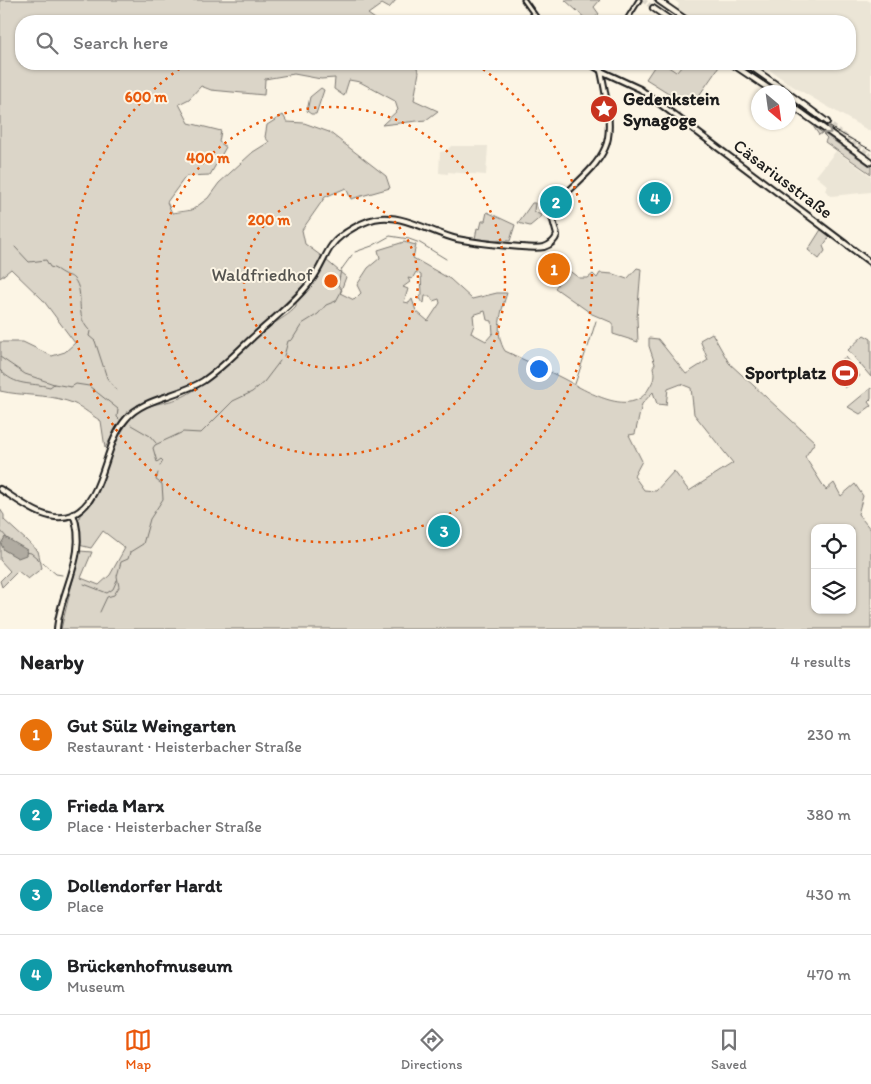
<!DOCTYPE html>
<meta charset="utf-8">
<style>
:root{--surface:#fff;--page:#f2f2f2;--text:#202124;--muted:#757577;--line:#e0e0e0;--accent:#ea580c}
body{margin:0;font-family:Itim,sans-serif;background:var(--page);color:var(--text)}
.controls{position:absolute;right:15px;bottom:15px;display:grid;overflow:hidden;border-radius:10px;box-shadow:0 1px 4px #0004}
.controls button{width:45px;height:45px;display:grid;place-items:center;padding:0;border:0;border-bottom:1px solid var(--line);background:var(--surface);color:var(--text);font:25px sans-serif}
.compass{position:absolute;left:751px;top:85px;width:45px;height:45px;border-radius:50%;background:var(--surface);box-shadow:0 1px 4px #0004;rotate:151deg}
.you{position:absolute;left:538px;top:368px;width:18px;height:18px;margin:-12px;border:4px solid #fff;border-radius:50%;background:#1a73e8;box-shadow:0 0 0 8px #1a73e833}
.badge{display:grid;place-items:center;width:32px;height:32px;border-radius:50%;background:var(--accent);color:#fff;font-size:16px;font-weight:700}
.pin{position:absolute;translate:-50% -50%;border:2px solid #fff;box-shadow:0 1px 5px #0006}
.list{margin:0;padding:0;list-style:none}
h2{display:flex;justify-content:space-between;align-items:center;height:65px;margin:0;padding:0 20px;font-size:21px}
h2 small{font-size:16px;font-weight:400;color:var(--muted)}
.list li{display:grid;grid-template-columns:32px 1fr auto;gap:15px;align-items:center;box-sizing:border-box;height:80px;padding:0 20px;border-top:1px solid var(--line)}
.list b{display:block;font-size:19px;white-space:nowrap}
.list p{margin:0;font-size:16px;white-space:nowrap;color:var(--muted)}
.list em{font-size:16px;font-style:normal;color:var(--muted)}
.icon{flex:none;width:28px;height:28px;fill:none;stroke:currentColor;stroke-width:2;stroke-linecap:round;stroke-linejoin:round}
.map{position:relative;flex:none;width:871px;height:629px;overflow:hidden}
.search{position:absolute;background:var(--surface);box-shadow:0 1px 4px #0004;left:15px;right:15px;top:15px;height:55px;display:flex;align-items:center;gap:12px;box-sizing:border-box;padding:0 18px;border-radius:20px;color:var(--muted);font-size:19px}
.sheet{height:385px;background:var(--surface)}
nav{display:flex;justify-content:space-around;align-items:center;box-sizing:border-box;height:70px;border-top:1px solid var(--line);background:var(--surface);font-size:14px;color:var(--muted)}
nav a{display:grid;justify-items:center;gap:2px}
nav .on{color:var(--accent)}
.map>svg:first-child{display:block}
.built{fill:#ebe5d6}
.green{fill:#dbd5c8;stroke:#7c7872;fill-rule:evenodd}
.water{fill:#b0aba1;stroke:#75726c}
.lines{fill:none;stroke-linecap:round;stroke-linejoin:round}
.stream{stroke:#75726c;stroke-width:1}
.highway-tunnel{stroke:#dad4c7;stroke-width:4.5;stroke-dasharray:4.5 2;stroke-linecap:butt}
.minor-casing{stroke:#1c1c1c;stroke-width:7}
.major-casing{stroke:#1c1c1c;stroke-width:8}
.highway-casing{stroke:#1c1c1c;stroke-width:8}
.minor{stroke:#fcf5e5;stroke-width:3}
.major{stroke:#fcf5e5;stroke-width:4}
.highway{stroke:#fcf5e5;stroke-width:4.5}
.tram{stroke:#1c1c1c;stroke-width:1}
.oneway{stroke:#97938b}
.ring{fill:none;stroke:#e8590c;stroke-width:2.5;stroke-dasharray:2.5 5}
.labels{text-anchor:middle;stroke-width:4;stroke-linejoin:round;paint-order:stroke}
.poi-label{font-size:18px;font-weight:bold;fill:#1c1c1c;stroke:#fcf5e5;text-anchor:start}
.street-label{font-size:18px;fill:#1c1c1c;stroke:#fcf5e5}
.park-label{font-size:18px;fill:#555450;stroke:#fcf5e5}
.centre{fill:#e8590c;stroke:#fcf5e5;stroke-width:2.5}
.ring-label{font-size:15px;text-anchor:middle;font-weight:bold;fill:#e8590c;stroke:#fcf5e5;stroke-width:4;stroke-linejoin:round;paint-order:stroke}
</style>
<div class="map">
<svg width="871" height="629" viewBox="0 0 871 629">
<rect width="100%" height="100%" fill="#fcf5e5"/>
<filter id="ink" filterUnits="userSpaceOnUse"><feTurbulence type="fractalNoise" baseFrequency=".02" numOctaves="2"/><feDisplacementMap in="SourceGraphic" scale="10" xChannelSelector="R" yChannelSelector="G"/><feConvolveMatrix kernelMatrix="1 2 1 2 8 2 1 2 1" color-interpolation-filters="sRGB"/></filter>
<g filter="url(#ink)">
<!-- built -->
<g class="built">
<path d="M674 0H867L871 2V132L794 87 761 64H850V21H693L677 10 679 4Z"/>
<path d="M451 146H488L486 175 448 172V174L439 173 440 152 446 151Z"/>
<path d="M836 151 871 176V192L831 196 829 195 825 190 828 186 816 176Z"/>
</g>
<!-- green -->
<g class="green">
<path d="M0 0H396L389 8 382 4 368 14 378 21H21V64H415L419 72 414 100 438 111 426 120 382 125 398 110 395 101 360 82 349 80 344 96 334 89 335 78 321 79 294 74 265 79 264 95 211 90 201 86 189 99 179 104 189 123 221 131 219 142 226 147 210 175 186 176 167 202 172 213 192 210 208 198 219 183 253 152 269 142 265 137 267 125 283 115 287 122 304 123 329 132 386 176 390 188 351 199 346 188 325 197 302 230 305 244 324 258 318 269 291 302 234 353 208 375 179 390 137 405 120 422 105 448 101 421C89 414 81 405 67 401 46 394 22 396 0 391V342H23L52 356 65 352 75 343 43 300 11 269 0 278Z"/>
<path d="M565 0H600L594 7 599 14 591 21H588Z"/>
<path d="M656 64H664L676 72 682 65 680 64H721L691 107 646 79Z"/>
<path d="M321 88 324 90 316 114H311L307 111 310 97Z"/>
<path d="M813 126 871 167V174L825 142 827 138 822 133 819 135Z"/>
<path d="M532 203H535L534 211 542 216 530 226 518 223Z"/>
<path d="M487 212 515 225 510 241 475 239 477 228 480 229 482 221H485Z"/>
<path d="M822 228 831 235 823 246 825 251 819 259 808 250Z"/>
<path d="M404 242 416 245 413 258 450 279 472 299 497 293H507C501 311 494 334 505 351 524 360 545 369 564 379 585 390 632 420 649 388 654 380 655 377 653 367L655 364 649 346V338L658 339 686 374 708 360 700 340 712 333 729 363 815 442 805 457 826 490 834 483 841 496 855 484 863 496 858 514 871 530V629H61L80 551 92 552 81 578 99 585 110 575 125 548 103 531 91 548 79 545C79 537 77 526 79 518 81 511 90 507 93 501 110 471 108 436 136 413 149 402 171 404 186 395 219 377 243 348 272 325 280 319 289 315 296 307V302L326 260 346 277 340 293 354 300 361 293 357 285 368 268 380 258 378 250ZM416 272 421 275 422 294 419 299 424 303 425 296H430L433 301 439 299 440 303 428 321 416 311 412 299 409 303 404 302 408 289 403 287 410 282 408 278 412 279ZM485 311 487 320 492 321 493 333 486 341 471 333 474 325 473 315ZM681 384 691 388 694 414 733 463 689 491 674 471 656 491 644 490 634 476 642 461 629 435 635 434 642 404 653 392 657 404 666 405 668 389ZM815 528H852V610H815Z"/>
<path d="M637 268 641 269 637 318 638 342 613 334V323L592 314 555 288 568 270 579 278H588L593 274 597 278 600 273 613 274 627 279Z"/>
<path d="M864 335 871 339V377L848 350Z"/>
<path d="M845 357 860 376 845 388 830 370Z"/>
<path d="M871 388V399L868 402 871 406 860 414 848 407Z"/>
<path d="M0 509 4 515V520L38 551 42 568 28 579 18 571 2 587 0 581 10 571 0 560Z"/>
</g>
<!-- water -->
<path class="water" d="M5 537 27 550 26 555 18 558 4 550 1 544Z"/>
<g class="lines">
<!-- stream -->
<g class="stream">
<path d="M15 247 29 262 46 260 50 267C56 268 58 271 64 274 67 276 71 275 74 279 86 293 73 315 90 331L89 336 95 341 107 378 117 391"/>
<path d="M355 252 372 246 390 236 409 239 420 243 446 259"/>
<path d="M588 347 596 321"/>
<path d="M284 356 288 341 292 340 302 324 318 314 326 305 336 301 342 290 338 285 341 270 352 255"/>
<path d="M0 357 25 374 54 384"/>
<path d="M0 370C16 387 29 382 50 387L54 384 71 387 76 384 89 386 118 409 117 417 119 419"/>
<path d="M575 384 586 351"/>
<path d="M131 425 150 436 156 443"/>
<path d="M160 466 163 461 161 459 157 462 153 448 155 445 183 432 201 433 233 401 252 392 264 382 280 361"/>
<path d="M0 530 8 539"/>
<path d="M26 552 31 553 56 574 62 575"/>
<path d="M84 584 107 593 113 589 117 580"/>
<path d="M100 612 107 597 114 595 119 587 117 576 121 562 128 559 130 552 143 544 150 519 163 499 162 484 156 480 158 473"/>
</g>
<!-- highway-tunnel -->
<g class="highway-tunnel">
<path d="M643 0 653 8"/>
<path d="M827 122 871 156"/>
</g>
<defs>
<g id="minor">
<path d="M524 0 539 21"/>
<path d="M626 21 639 0"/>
<path d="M589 64 601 71 603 64"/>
</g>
<g id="major">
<path d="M601 71 640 89 871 263"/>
<path d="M0 489C20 501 47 525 72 515 105 501 103 445 126 419 143 398 180 396 203 381 221 369 236 353 251 339 272 320 294 303 311 281 320 270 324 256 332 245 341 233 366 219 381 218 406 216 433 233 457 239 472 242 531 250 544 247 550 245 555 241 557 235L551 213 553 207C569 188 595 171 605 148 614 129 605 91 601 71"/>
<path d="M57 629C60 590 89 554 73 514"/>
</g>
<g id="highway">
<path d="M659 1 688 21"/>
<path d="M653 8 672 21"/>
<path d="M732 64 774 92"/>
<path d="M747 64 787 92"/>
<path d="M788 93 827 122"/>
<path d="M788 103 871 162"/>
</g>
</defs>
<!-- minor casing -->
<use href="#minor" class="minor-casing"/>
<!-- major casing -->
<use href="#major" class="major-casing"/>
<!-- highway casing -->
<use href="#highway" class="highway-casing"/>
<!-- minor -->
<use href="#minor" class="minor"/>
<!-- major -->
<use href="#major" class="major"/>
<!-- highway -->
<use href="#highway" class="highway"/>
<!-- tram -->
<g class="tram">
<path d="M654 1 682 21"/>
<path d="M739 64 779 92"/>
<path d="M788 97 833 129 871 150"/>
</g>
</g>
<!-- one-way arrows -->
<defs><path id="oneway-chevron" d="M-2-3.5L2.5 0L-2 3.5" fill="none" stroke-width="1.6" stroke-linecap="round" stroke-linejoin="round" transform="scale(1.25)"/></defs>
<use class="oneway" href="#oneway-chevron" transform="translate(828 131) rotate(36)"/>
</g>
<!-- distance rings -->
<g class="ring">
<circle cx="331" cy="281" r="87"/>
<circle cx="331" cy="281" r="174"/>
<path d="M306 21A261 261 0 0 1 356 21M477 65A261 261 0 1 1 185 65"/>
</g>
<!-- icons -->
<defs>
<symbol id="sight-disc" viewBox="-11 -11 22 22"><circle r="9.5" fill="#c8321e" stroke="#fcf5e5"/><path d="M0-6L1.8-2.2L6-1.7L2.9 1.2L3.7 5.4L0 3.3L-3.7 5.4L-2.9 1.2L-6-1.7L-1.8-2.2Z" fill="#fff"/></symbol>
<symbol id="stadium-disc" viewBox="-11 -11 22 22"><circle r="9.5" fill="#c8321e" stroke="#fcf5e5"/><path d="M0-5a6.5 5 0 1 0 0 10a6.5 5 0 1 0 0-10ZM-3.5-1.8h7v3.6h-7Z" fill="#fff"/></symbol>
</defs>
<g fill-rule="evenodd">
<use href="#sight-disc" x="588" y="93" width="32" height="32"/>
<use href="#stadium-disc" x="829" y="357" width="32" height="32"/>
</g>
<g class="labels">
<!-- poi labels -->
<g class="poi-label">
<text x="623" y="105">Gedenkstein<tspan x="623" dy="21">Synagoge</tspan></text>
<text x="826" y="379" text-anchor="end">Sportplatz</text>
</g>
<!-- street labels -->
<g class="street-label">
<text transform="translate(783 179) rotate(37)" y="6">Cäsariusstraße</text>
</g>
<!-- park labels -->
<g class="park-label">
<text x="262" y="281">Waldfriedhof</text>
</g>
</g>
<circle cx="331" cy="281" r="8" class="centre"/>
<g class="ring-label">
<text x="146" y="102">600 m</text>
<text x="208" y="163">400 m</text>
<text x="269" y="225">200 m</text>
</g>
</svg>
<div class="controls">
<button><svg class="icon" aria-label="locate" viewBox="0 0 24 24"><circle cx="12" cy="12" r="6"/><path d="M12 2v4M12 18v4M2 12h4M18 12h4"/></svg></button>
<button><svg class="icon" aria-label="layers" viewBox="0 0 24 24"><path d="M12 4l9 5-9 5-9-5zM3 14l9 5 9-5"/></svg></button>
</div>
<svg class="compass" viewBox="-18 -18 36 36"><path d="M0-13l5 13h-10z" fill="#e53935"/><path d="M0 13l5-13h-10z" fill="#757577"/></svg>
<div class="you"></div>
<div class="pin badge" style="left:554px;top:269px;background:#e8710a">1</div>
<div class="pin badge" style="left:556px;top:202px;background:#0f9aa8">2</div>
<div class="pin badge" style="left:444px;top:531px;background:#0f9aa8">3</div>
<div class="pin badge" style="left:655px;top:198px;background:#0f9aa8">4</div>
<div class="search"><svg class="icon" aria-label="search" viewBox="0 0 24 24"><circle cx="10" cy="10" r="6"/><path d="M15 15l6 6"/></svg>Search here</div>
</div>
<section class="sheet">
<h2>Nearby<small>4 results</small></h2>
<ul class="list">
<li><span class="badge" style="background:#e8710a">1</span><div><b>Gut Sülz Weingarten</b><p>Restaurant · Heisterbacher Straße</p></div><em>230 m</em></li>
<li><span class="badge" style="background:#0f9aa8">2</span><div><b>Frieda Marx</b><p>Place · Heisterbacher Straße</p></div><em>380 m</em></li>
<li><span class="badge" style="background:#0f9aa8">3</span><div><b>Dollendorfer Hardt</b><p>Place</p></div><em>430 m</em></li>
<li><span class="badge" style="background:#0f9aa8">4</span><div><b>Brückenhofmuseum</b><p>Museum</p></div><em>470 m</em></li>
</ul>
</section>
<nav>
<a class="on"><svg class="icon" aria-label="map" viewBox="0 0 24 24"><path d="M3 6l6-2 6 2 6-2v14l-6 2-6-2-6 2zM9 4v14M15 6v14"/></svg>Map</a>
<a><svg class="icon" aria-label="directions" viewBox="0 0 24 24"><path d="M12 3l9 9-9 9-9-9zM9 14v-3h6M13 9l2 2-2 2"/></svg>Directions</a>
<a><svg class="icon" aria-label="saved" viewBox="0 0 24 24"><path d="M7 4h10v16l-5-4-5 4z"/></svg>Saved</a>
</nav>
